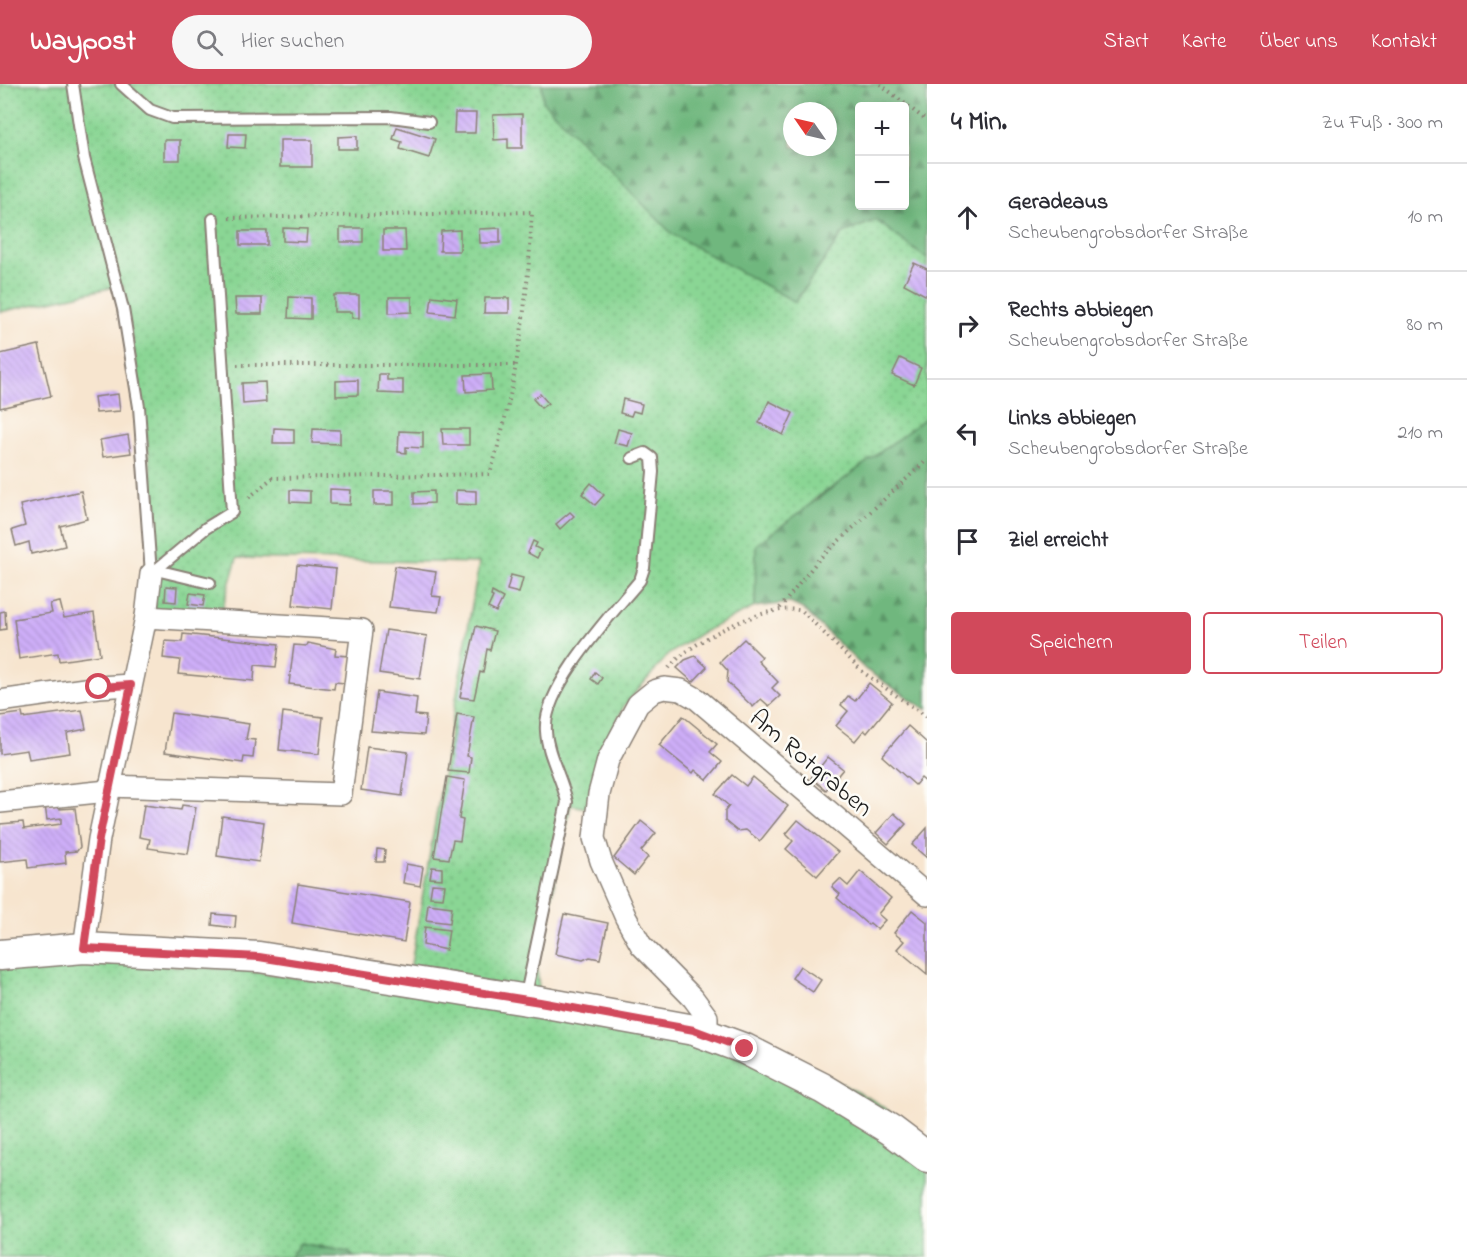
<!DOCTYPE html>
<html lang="de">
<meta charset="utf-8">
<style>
:root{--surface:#fff;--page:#f7f7f7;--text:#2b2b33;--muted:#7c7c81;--line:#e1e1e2;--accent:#d1495b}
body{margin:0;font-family:"Indie Flower",sans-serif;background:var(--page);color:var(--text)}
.controls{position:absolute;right:18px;top:18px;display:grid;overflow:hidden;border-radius:6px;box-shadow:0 3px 15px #0003}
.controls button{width:54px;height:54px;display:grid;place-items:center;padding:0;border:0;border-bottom:2px solid var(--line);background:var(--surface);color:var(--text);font:30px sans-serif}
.compass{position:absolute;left:783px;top:18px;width:54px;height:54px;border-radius:50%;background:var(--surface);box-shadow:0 3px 15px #0003;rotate:304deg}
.stop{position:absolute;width:18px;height:18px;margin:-14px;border:4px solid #d1495b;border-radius:50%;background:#fff}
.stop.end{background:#d1495b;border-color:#fff;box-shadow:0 2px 6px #0008}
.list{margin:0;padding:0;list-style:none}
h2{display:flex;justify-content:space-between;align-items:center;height:78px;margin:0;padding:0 24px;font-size:26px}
h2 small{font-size:20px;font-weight:400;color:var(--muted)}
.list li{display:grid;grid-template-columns:39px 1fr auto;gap:18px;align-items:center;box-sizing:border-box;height:108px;padding:0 24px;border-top:2px solid var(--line)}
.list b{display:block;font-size:22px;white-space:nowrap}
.list p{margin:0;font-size:20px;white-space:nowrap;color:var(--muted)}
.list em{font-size:20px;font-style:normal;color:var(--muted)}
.actions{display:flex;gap:12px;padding:18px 24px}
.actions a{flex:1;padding:14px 0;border:2px solid var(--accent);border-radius:6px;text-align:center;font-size:21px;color:var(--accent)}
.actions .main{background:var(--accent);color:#fff}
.icon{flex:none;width:33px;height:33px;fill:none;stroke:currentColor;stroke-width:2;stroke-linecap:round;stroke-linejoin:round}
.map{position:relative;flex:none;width:927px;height:1173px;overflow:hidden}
header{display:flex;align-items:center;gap:36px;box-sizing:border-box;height:84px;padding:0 30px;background:var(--accent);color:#fff}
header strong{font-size:28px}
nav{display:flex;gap:33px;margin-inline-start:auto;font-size:21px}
.search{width:420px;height:54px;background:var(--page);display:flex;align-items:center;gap:15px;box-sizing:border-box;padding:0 21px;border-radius:33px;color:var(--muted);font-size:22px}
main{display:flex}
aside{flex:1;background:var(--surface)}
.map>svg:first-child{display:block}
.green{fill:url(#green-dots);stroke:#537958;stroke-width:1.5}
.forest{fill:url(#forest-firs);stroke:#466a4d;stroke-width:1.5;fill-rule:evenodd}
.building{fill:url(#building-back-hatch)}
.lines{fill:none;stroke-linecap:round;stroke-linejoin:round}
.lane-casing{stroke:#8a8076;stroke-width:14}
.street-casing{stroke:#8a8076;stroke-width:24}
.secondary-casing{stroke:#8a8076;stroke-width:33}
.path{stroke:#8a8076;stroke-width:4;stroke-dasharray:1.5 4.5;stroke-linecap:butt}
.lane{stroke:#fff;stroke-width:10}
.street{stroke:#fff;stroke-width:21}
.secondary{stroke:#fff;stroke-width:30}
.route{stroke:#d1495b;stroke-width:8}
.labels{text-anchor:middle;stroke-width:5;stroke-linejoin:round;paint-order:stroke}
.street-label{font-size:26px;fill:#1c1c1c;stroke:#fdfcf7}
</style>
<header>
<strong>Waypost</strong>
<div class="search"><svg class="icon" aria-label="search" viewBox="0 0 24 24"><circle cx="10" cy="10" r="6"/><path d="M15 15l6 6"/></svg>Hier suchen</div>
<nav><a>Start</a><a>Karte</a><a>Über uns</a><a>Kontakt</a></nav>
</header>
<main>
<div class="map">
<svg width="927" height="1173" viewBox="0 0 927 1173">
<defs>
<pattern id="green-dots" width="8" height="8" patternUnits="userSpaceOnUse" patternTransform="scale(1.5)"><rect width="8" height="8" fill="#8ad694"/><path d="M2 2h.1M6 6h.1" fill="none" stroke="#76b77f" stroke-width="1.8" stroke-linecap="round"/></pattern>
<pattern id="forest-firs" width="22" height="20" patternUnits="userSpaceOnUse" patternTransform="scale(1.5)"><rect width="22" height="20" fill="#6fb77e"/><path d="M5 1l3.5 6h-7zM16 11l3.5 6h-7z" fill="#5a9466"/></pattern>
<pattern id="building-back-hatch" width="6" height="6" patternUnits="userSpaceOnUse" patternTransform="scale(1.5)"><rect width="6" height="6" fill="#ceaef8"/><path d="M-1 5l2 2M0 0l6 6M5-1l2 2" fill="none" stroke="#b095d4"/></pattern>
</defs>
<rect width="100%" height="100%" fill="#fdfcf7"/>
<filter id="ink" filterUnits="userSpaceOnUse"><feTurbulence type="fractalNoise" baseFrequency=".0167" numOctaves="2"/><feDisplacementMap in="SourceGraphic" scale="12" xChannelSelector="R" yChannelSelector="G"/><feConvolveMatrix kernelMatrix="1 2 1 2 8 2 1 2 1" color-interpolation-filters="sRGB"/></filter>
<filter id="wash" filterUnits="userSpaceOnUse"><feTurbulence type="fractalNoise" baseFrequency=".008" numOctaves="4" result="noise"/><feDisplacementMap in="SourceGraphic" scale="24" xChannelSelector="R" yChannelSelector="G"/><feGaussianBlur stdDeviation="1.35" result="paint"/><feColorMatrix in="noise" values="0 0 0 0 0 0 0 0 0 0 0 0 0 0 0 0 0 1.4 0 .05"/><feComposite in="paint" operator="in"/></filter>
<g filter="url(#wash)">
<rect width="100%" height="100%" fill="#f7e5cf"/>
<!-- green -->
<path class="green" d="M0 0H542L543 18 796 217 843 149 876 136 927 175V333L866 381 813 416 756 506 755 523 701 549 669 570 624 622 596 680 586 724 571 721 537 883 539 905 778 967 876 1018 927 1056V1173H354L348 1168 301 1159 290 1173H0V885L124 879 242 886 406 910 479 479 237 474 221 529 155 526C161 417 141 308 123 201L0 228Z"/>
<!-- forest -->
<g class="forest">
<path d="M542 0H927V175L876 136 843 149 795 218 672 150 543 18ZM904 22V122H860V22ZM792 27H828V63H792Z"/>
<path d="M927 333V626L866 586 803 525 790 519 755 523 756 461Z"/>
<path d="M300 1159 348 1168 354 1173H290Z"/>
</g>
<g id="blocks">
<!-- building -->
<g class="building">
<path d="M455 29H476L475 49H454Z"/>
<path d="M522 30V64H508V55L494 56 493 31Z"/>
<path d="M397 43 435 55 429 74 400 65 402 58 393 55Z"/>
<path d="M229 50H246L245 64 228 63Z"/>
<path d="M357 52V65H338V53Z"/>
<rect x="164" y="56" width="16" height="20"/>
<rect x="280" y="56" width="32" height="27"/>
<path d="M283 144 307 145 306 158 283 157Z"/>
<rect x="340" y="144" width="23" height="14"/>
<path d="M500 144V159H480L479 145Z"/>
<path d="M383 146H405L406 167H383Z"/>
<path d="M460 146V167H440L441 147Z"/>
<rect x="240" y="147" width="27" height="14"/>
<path d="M914 179 927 185V212L904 200Z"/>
<path d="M334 211H359V234H352V228H334Z"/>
<path d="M432 212 457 215 455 231 430 228Z"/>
<path d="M289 213 311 214V235L288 234Z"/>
<path d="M389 213H412V228L389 229Z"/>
<path d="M235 214H262V230H236Z"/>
<path d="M485 214H509V229H484Z"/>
<path d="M39 261 51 312 0 324V270Z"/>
<path d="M900 274 921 284 914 301 892 291Z"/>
<path d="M379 290H387V296H403V310L378 309Z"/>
<path d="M491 290 492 306 466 308 465 291Z"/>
<path d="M358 296V311L336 312V297Z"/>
<path d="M265 298 266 318 243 320 242 299Z"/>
<path d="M118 310 120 327 96 329 94 313Z"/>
<path d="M540 310 548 319 541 324 533 315Z"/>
<path d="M623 315 642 320 640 329 633 327 631 332 620 329Z"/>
<path d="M769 317 793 329 783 351 759 339Z"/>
<path d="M274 344 294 345V359H273Z"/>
<path d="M313 345 340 346V360L312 359Z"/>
<path d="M442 345H469V361H443Z"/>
<path d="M618 345 632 349 628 362 614 359Z"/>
<path d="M399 347 423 348V364L406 363V369L398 368Z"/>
<path d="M128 351 131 369 103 373 100 356Z"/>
<path d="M591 399 604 411 595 421 582 410Z"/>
<path d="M330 405 351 406 350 421 330 420Z"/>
<path d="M290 406 310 407V419L290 418Z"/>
<path d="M456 406 476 407V421L456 420Z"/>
<path d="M81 407 87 435 60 442 65 462 31 470 29 458 16 462 12 446 25 442 20 421Z"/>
<rect x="374" y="407" width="20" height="14"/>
<path d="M434 407V419L414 420V408Z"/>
<path d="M570 428 574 432 560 445 556 440Z"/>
<path d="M533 457 537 459 535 463 541 466 537 474 528 469Z"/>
<path d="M297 481 336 485 332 525 293 521Z"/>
<path d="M395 482 436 488 432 512 441 513 438 528 389 523Z"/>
<path d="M511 491 523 494 519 509 507 506Z"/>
<path d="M166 502 177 503 176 518 165 517Z"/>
<path d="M492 508 503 514 496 528 488 524 493 513 491 512Z"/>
<path d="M190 509 205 511 203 522 188 520Z"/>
<path d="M60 518 64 534 94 529 100 571 59 577 58 569 19 575 14 535 52 529 50 520Z"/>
<path d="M5 527 6 545 0 546V528Z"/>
<path d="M476 542 495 547 490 566 487 565 483 589 480 588 474 615 460 613Z"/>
<path d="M386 546 427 552 420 595 379 589Z"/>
<path d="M183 550 279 560 276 583 255 581 254 597 178 590 180 576 163 574 165 557 182 558Z"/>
<path d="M744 555 762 573 758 577 778 598 772 604 780 612 769 622 761 615 753 623 727 598 728 587 720 578Z"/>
<path d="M308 559 336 565 335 571 349 572 345 599 335 598 334 605 289 600 294 561 307 562Z"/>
<path d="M695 572 707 583 693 598 677 584 685 576Z"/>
<path d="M595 588 602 594 598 600 591 595Z"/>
<path d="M869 599 892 618 867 649 864 646 855 657 836 642 848 627 841 621 848 612 855 617Z"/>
<path d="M377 608 417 614 415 631 426 632 424 651 371 647Z"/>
<path d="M82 626 86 645 67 649 70 669 29 675 27 666 0 670V632L22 629 23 634Z"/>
<path d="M283 628 323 633 319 670 279 666Z"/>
<path d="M171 629 249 640 246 655 255 656 253 674 244 673 243 679 165 668Z"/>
<path d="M457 630 474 633 467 672 471 673 469 689 448 687Z"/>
<path d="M683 632 717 660 710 668 722 678 707 696 695 686 693 689 659 661Z"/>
<path d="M908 642 927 659V699L921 694 915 701 882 672Z"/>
<path d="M367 663 408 668 402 712 361 706Z"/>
<path d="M828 673 843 685 826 706 811 694Z"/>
<path d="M732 691 746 702 753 693 788 722 760 757 746 746 737 747 725 737V727L729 722 715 710Z"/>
<path d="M447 693 465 696 459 735 463 736 460 757 453 756 449 775 434 773Z"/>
<path d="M60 719V725L75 724 80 763 77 767 65 768 66 779 28 784 27 775 0 778V740L23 738 24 745 61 740V734L47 736 45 721Z"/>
<path d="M144 721 181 726 182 721 196 723 188 770 148 764 150 755 139 753Z"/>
<path d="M894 729 906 740 888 760 876 749Z"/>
<path d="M222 732 264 738 259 778 217 772Z"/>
<path d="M798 736 838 768 817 792 786 765 793 757 786 750Z"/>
<path d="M641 737 656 749 641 767 648 773 634 791 614 774Z"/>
<path d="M927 744V774L912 761Z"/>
<path d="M377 765 385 766 384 778H376Z"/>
<path d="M406 780 423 783 420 802 403 799Z"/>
<path d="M432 783 442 784V795L430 794Z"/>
<path d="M860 787 891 814 878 830 885 836 877 845 870 839 868 841 837 814 840 810 832 803 840 795 848 802Z"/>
<path d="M298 800 410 818 404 858 292 839Z"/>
<path d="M432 800 445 801 443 814 430 813Z"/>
<path d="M428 820 452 823 450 839 426 836Z"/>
<path d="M912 826 927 838V890L897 865 904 857 894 849Z"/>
<path d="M213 830 236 832 235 844 212 841Z"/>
<path d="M564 830 608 839 600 875 590 873 583 876 555 870Z"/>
<path d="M425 843 449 846 446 866 423 861Z"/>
<path d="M800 882 821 896 813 908 792 894Z"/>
</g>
</g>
</g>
<g filter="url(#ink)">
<use href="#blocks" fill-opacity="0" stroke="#8a8076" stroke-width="1.5"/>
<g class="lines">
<defs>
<g id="lane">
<path d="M73 0 84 74 123 225 139 323 151 490"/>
<path d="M121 0 150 26 172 34 391 33 429 38"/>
<path d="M156 486 210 499"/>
<path d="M151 490 206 444 232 428 213 135"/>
<path d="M525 915 567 718C562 694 547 670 546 647 542 604 612 530 640 496L644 484 653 388 652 374 645 369 632 374"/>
</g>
<g id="street">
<path d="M0 617 99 603 131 601"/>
<path d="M109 702 341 710 362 546 146 533"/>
<path d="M0 718 108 707"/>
<path d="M84 864 99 755 146 533 151 490"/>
<path d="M707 951V933L693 914 641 861 626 834 601 777 594 754 599 710 608 676 638 620 654 607 664 604 681 606 697 615 927 811"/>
</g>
<path id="secondary" d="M0 871 84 864 259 873 540 918 694 946 745 965 822 1004 891 1046 927 1073"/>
</defs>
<!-- lane casing -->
<use href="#lane" class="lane-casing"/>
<!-- street casing -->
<use href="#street" class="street-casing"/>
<!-- secondary casing -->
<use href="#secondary" class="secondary-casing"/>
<!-- path -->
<g class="path">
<path d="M880 0 927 37"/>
<path d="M229 134 532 128C528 217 516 305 490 390L272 394 246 416"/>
<path d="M237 281H516"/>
<path d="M780 524 819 475 927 376"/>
<path d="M669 584C690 557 769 517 802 527L864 589 927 633"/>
</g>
<!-- lane -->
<use href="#lane" class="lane"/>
<!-- street -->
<use href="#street" class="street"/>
<!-- secondary -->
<use href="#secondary" class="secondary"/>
</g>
</g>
<g class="lines" filter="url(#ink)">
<!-- route -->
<path class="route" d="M99 603 131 601 99 755 84 864 259 873 540 918 694 946 745 965"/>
</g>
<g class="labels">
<!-- street labels -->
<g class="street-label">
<text transform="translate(812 678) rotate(40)" y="9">Am Rotgraben</text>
</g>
</g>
</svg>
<div class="controls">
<button>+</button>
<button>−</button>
</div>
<svg class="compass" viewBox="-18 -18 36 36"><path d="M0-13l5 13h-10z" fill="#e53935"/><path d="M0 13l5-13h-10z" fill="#7c7c81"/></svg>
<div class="stop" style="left:99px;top:603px"></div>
<div class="stop end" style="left:745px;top:965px"></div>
</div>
<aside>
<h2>4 Min.<small>Zu Fuß · 300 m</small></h2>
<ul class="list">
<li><svg class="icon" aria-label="ahead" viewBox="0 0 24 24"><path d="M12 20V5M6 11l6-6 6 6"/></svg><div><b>Geradeaus</b><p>Scheubengrobsdorfer Straße</p></div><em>10 m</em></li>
<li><svg class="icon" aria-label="right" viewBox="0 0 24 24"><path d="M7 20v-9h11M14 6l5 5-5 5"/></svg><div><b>Rechts abbiegen</b><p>Scheubengrobsdorfer Straße</p></div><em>80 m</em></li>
<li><svg class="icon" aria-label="left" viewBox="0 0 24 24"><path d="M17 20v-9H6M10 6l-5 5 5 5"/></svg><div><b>Links abbiegen</b><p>Scheubengrobsdorfer Straße</p></div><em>210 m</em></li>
<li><svg class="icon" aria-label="arrive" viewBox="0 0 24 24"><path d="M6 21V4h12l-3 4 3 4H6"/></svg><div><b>Ziel erreicht</b></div></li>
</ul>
<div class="actions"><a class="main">Speichern</a><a>Teilen</a></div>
</aside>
</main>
